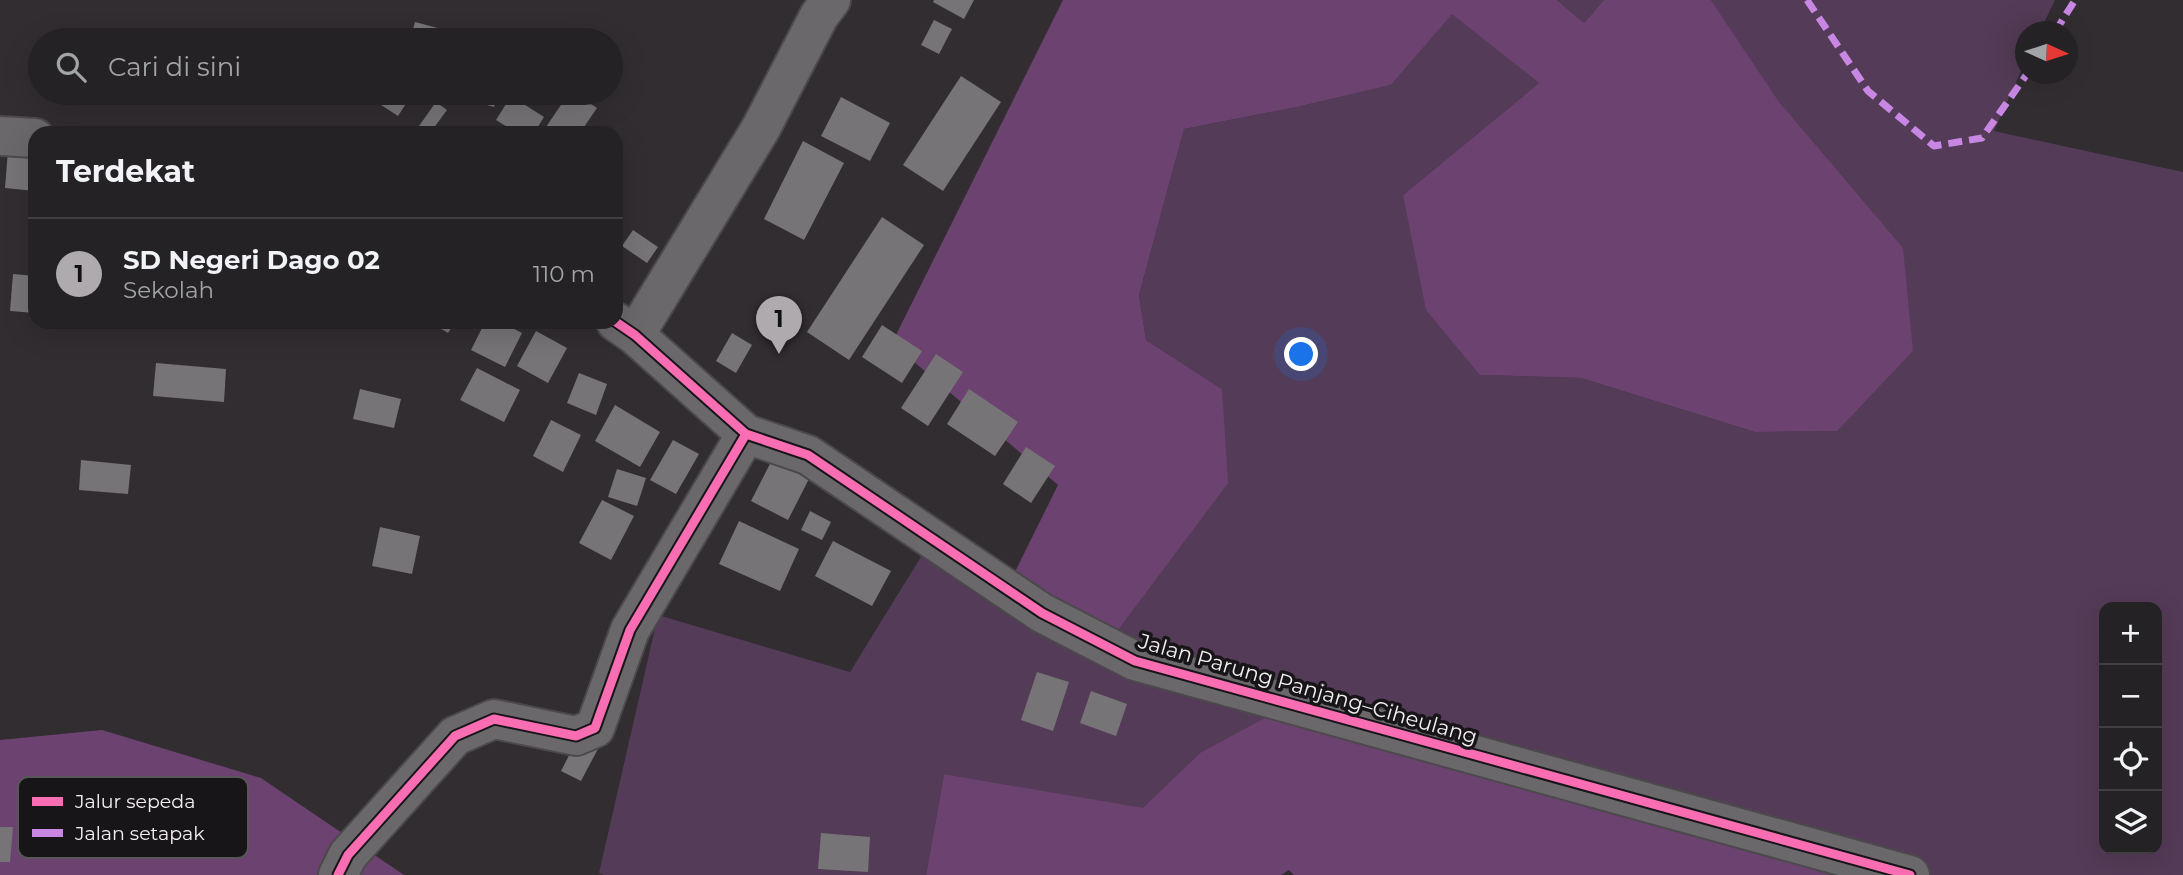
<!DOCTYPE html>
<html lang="id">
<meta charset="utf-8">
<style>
:root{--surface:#252225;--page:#2d2a2d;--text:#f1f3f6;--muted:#a3a4a7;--line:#423f42;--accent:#aeaaae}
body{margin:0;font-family:Montserrat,sans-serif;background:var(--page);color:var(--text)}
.controls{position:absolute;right:21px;bottom:21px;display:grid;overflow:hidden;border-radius:14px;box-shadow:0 7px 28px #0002}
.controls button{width:63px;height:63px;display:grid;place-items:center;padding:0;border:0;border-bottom:2px solid var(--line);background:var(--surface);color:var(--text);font:35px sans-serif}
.compass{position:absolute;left:2015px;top:21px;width:63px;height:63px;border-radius:50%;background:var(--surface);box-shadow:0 7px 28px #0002;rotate:93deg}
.you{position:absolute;left:1302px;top:355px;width:24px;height:24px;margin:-18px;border:5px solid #fff;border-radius:50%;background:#1a73e8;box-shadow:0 0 0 10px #1a73e833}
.badge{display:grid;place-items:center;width:46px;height:46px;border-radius:50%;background:var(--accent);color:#111;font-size:23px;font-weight:700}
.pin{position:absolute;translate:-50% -58px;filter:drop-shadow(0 2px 4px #0008)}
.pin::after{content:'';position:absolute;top:37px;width:24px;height:21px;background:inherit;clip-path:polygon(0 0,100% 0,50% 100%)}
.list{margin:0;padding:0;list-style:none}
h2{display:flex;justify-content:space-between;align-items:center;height:91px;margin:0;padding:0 28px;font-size:30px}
h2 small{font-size:23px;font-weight:400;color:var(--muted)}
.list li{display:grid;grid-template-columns:46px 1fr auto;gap:21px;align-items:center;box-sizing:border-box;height:112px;padding:0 28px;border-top:2px solid var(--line)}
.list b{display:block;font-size:26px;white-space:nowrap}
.list p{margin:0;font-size:23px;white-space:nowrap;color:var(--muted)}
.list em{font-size:23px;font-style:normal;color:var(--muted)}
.icon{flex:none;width:38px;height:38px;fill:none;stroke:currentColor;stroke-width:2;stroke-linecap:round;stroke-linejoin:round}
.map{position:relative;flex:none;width:2183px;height:875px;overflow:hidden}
.search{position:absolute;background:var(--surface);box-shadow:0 7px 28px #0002;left:28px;top:28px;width:595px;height:77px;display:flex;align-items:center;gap:18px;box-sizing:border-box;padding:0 24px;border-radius:38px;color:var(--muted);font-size:26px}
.panel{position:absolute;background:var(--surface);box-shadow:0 7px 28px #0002;left:28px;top:126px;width:595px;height:203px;border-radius:21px}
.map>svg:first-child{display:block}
.green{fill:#543b57;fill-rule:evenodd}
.forest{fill:#6c4270}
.building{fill:#777477}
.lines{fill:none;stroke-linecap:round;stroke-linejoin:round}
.minor-casing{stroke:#4c494c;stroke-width:42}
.minor{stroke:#6b686b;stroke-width:38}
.quiet{stroke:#c787e3;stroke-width:7;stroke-dasharray:14 7;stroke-linecap:butt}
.cycleway-casing{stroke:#181518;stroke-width:13}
.cycleway{stroke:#f96db3;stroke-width:9}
.labels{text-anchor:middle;stroke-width:7;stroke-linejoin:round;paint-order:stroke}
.street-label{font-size:21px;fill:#f2eef2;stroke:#181518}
.key{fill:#181518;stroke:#595659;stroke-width:2}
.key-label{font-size:19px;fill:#f2eef2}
</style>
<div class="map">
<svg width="2183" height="875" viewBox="0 0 2183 875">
<rect width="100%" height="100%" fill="#312d31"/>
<!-- green -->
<g class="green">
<path d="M1557 0H1604L1584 23Z"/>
<path d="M1711 0H2055L2040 31 2025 32V62L1994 131 2183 172V875H1911L1200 753 1144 809 944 774 926 875H604L599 873 658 615 850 672 930 542 1009 584 1222 389 1146 340 1139 295 1184 129 1297 107 1391 85 1452 13 1539 83 1403 195 1480 375 1581 378 1755 432 1837 431 1780 103ZM2104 607H2157V849H2104Z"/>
</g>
<!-- forest -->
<g class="forest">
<path d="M1063 0H1557L1584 23 1604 0H1711L1780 103 1903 248 1913 351 1837 431 1755 432 1581 378 1480 375 1426 310 1403 195 1539 83 1452 14 1391 85 1297 107 1184 129 1139 295 1146 340 1222 389 1228 483 1112 638 1009 584 1058 485 892 343Z"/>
<path d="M1295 702 1911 875H1294L1289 870 1281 875H926L944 774 1143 808 1200 753Z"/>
<path d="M102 730 261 778 404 875H0V740Z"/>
</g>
<!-- building -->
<g class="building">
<path d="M934 0H974L964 19 933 2Z"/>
<path d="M934 20 952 29 939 54 921 45Z"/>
<path d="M415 22 453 32 451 40H410Z"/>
<path d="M961 76 1001 102 943 191 903 165Z"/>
<path d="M372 93H413L398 116 369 97Z"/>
<path d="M475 93H498L494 107 473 101Z"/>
<path d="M569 93H574L597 108 580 133H542Z"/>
<path d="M511 96 544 117 534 133H517L496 120Z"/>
<path d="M841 97 890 123 870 161 821 136Z"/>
<path d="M436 102 447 110 430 133H414Z"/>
<path d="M803 141 844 163 804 240 764 219Z"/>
<path d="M8 150 35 153V191L5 188Z"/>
<path d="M882 217 924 245 849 360 807 332Z"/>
<path d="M633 230 658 247 647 263 622 246Z"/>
<path d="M13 274 35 276V313L10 311Z"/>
<path d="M430 322H455L448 333Z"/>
<path d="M485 322H501L522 333 505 367 471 350Z"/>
<path d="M882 325 922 351 902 383 862 357Z"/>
<path d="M536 331 567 348 548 383 517 366Z"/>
<path d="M732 333 752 345 736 373 716 361Z"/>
<path d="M936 354 963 372 928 426 901 408Z"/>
<path d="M156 363 226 369 224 402 153 396Z"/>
<path d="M477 368 520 390 504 422 460 400Z"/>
<path d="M579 373 607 384 596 415 567 403Z"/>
<path d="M360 389 401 399 394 428 353 419Z"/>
<path d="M969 389 1018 422 995 456 947 424Z"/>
<path d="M615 405 660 432 640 467 595 441Z"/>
<path d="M551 420 581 435 563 472 533 456Z"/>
<path d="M673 440 699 454 676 494 650 480Z"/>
<path d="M1026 447 1055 466 1031 503 1003 484Z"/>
<path d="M775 454 812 473 788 520 751 501Z"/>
<path d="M81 460 131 465 128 494 79 490Z"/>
<path d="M617 469 646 478 637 506 608 497Z"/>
<path d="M602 500 634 516 611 560 579 543Z"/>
<path d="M810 511 831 522 822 540 801 530Z"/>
<path d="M739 521 799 549 780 591 719 564Z"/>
<path d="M380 527 420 536 412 574 372 566Z"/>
<path d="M833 541 891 571 872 606 815 576Z"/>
<path d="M1037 672 1069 682 1053 731 1021 720Z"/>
<path d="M1091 691 1127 704 1116 736 1080 723Z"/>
<path d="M580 734 600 745 581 781 561 771Z"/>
<path d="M0 827H13L10 862H0Z"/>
<path d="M821 833 870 837 868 872 818 869Z"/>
</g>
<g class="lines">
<defs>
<g id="minor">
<path d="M0 136 35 138"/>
<path d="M616 322 635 335 746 434 808 455 1042 613 1135 661 1910 875"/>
<path d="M635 335 761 128 819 16 831 0"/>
<path d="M338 875 348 855 455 736 494 719 576 736 595 728 630 630 746 434"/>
</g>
</defs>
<!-- minor casing -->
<use href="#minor" class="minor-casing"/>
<!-- minor -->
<use href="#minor" class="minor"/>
<!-- quiet -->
<g class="quiet">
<path d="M1807 0 1868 91 1934 146 1982 138 2027 74"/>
<path d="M2055 32 2075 0"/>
</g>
<defs>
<g id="cycleway">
<path d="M616 322 635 335 746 434 808 455 1042 613 1135 661 1910 875"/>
<path d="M338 875 348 855 455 736 494 719 576 736 595 728 630 630 746 434"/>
</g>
</defs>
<!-- cycleway casing -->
<use href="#cycleway" class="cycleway-casing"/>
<!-- cycleway -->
<use href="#cycleway" class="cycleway"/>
</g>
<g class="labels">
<!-- street labels -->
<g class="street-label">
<text transform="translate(1308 689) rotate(16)" y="7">Jalan Parung Panjang–Ciheulang</text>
</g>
</g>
<!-- legend -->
<rect x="18" y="777" width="230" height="81" rx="10" class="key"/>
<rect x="32" y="797" width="31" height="9" fill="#f96db3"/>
<rect x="32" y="829" width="31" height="8" fill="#c787e3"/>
<g class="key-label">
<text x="75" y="808">Jalur sepeda</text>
<text x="75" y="840">Jalan setapak</text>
</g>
</svg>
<div class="controls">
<button>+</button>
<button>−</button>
<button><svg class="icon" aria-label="locate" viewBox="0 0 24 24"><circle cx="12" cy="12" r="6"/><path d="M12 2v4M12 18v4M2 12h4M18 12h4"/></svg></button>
<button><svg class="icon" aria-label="layers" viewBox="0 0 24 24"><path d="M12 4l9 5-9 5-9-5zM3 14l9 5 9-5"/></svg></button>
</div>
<svg class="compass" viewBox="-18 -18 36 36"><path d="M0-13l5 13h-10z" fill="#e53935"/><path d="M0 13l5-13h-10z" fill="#a3a4a7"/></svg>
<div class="you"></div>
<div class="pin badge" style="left:779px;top:354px">1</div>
<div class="search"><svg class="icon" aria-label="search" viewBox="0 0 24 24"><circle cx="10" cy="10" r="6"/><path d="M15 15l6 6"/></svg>Cari di sini</div>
<section class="panel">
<h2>Terdekat<small></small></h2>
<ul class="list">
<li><span class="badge">1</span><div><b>SD Negeri Dago 02</b><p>Sekolah</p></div><em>110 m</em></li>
</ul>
</section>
</div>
